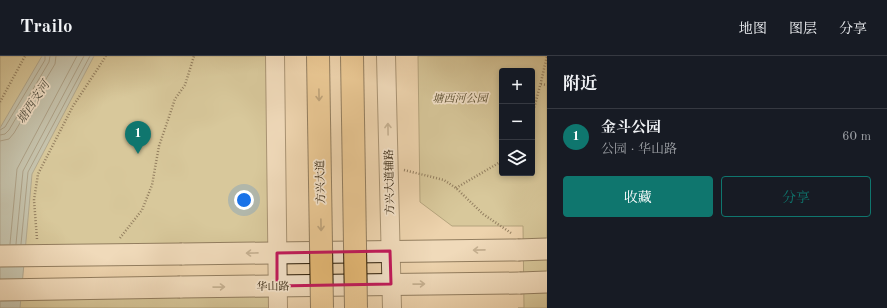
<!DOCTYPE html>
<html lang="zh">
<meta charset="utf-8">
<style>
:root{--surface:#171b24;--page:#242831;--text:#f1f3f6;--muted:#9ea1a6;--line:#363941;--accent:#0f766e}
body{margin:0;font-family:"Old Standard TT","Noto Serif SC",serif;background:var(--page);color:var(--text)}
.controls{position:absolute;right:12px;top:12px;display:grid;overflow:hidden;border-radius:4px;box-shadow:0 2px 6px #0003}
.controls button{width:36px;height:36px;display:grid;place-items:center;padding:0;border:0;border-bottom:1px solid var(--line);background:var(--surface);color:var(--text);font:20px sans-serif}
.you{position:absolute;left:244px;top:144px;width:14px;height:14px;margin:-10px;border:3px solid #fff;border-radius:50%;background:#1a73e8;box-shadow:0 0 0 6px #1a73e833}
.badge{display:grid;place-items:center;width:26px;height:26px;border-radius:50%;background:var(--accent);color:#fff;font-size:13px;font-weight:700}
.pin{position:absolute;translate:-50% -33px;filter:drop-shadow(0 1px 2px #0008)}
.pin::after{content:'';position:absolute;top:21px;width:14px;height:12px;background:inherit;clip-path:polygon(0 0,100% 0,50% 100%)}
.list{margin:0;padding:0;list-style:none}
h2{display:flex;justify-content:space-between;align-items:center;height:52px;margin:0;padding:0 16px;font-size:17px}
h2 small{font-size:13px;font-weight:400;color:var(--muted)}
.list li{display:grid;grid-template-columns:26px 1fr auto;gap:12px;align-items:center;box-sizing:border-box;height:56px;padding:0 16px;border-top:1px solid var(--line)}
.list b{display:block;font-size:15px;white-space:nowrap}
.list p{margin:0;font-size:13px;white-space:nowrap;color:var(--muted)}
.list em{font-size:13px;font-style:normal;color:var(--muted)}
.actions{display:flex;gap:8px;padding:12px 16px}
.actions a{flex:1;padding:9px 0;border:1px solid var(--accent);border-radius:4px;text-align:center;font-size:14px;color:var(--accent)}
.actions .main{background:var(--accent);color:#fff}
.icon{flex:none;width:22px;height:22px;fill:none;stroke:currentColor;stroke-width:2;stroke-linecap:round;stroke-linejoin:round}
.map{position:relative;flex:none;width:547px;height:252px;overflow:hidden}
header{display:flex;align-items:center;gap:24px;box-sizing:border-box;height:56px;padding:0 20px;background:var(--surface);border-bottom:1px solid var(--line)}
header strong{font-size:19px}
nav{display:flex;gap:22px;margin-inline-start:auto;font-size:14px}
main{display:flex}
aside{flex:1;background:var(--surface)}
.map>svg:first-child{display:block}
.green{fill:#bebb85;stroke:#726a44;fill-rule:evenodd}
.water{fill:#9cb6b4;stroke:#6d776d}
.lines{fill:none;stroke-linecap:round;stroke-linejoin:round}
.shore{stroke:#62675c;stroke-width:1}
.tertiary-casing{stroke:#58472e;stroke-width:20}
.secondary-casing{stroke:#271803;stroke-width:23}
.path{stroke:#271803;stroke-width:2.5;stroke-dasharray:1 2;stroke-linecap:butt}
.tertiary{stroke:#f3e2ca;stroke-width:18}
.secondary{stroke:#f3e2ca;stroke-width:21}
.secondary-bridge-casing{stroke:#271803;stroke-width:23;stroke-linecap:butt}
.trunk-bridge-casing{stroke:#271803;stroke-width:24;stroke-linecap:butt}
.secondary-bridge{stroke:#f3e2ca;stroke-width:21}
.trunk-bridge{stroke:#e6ba76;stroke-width:22}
.oneway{stroke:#86693c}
.oneway2{stroke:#978770}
.marked{fill:none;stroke:#c2185b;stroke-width:3;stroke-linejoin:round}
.labels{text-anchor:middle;stroke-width:3.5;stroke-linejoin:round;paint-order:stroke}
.park-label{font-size:11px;font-style:italic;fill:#54492a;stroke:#f3e2ca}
.street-label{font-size:11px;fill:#271803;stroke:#f3e2ca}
.water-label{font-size:12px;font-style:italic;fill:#504f41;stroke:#f3e2ca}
</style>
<header>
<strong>Trailo</strong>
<nav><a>地图</a><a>图层</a><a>分享</a></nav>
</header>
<main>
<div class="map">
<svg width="547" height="252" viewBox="0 0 547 252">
<rect width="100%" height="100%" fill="#edd3ad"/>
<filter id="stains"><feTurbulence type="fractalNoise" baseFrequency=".005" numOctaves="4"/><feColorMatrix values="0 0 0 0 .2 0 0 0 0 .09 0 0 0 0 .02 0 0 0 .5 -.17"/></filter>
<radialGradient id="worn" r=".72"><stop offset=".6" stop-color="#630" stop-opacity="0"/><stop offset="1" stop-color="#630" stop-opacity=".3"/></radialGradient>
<!-- green -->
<g class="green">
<path d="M0 0H275L277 197 0 200Z"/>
<path d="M418 0H547V252H518H524L523 170H452L420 146ZM502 15H532V117H502Z"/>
<path d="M277 230 278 252H0V234Z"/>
</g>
<!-- water -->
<path class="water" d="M42 0H94L32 118 20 252H0V72Z"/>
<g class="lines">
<!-- shore -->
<g class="shore">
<path d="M0 74 5 71 45 4V0"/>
<path d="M0 79 5 78 9 74 49 6 50 0"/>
<path d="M0 85 9 83 14 77 55 8 56 0"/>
<path d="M10 188 17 113 77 0"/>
<path d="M16 188 23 115 84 0"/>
<path d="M21 188 28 116 90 0"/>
</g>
<defs>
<g id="tertiary">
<path d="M275 0 278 252"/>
<path d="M386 0 392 252"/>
</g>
<g id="secondary">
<path d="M182 198 518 194"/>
<path d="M180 231 520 227"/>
</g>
</defs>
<!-- tertiary casing -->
<use href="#tertiary" class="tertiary-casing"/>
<!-- secondary casing -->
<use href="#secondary" class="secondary-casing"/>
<!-- path -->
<g class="path">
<path d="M541 28 547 29"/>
<path d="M0 46 25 0"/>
<path d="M532 60 541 26 547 0"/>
<path d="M404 114 444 124 456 132 483 158 511 177"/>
<path d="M456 132 502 105"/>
<path d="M120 182 142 154 152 129 159 90 169 61 175 43 185 29 194 0"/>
<path d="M37 183 34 144 38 118 73 50 106 0"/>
</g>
<!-- tertiary -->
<use href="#tertiary" class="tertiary"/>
<!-- secondary -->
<use href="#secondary" class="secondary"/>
<defs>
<g id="secondary-bridge">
<path d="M518 194 547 193"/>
<path d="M0 200 182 198"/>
<path d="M520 227 547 226"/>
<path d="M0 234 180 231"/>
</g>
<g id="trunk-bridge">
<path d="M318 0 322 252"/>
<path d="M352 0 356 252"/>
</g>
</defs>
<!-- secondary-bridge casing -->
<use href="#secondary-bridge" class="secondary-bridge-casing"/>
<!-- trunk-bridge casing -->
<use href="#trunk-bridge" class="trunk-bridge-casing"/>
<!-- secondary-bridge -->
<use href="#secondary-bridge" class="secondary-bridge"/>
<!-- trunk-bridge -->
<use href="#trunk-bridge" class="trunk-bridge"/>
</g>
<!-- one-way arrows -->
<defs><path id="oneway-shaft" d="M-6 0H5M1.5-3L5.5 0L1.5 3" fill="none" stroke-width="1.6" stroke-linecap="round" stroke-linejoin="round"/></defs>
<g class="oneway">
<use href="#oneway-shaft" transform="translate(319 39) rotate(89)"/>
<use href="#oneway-shaft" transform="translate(321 169) rotate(89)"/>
</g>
<g class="oneway2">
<use href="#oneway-shaft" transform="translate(388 73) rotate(-91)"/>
<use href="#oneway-shaft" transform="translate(479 194) rotate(179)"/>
<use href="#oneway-shaft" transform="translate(252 197) rotate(179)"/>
<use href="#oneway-shaft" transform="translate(419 228) rotate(-1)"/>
<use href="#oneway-shaft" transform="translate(219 231) rotate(-1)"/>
</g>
<!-- marked area -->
<path d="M0 0H547V252H0ZM390 195 391 228 277 230V197Z" fill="#edd3ad" fill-opacity=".55" fill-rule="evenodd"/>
<path class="marked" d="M390 195 391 228 277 230V197Z"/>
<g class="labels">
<!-- park labels -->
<g class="park-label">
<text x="460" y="46">塘西河公园</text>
</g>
<!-- street labels -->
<g class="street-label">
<text transform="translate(320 126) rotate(-91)" y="4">方兴大道</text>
<text transform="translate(389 126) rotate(-91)" y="4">方兴大道辅路</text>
<text transform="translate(273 230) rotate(-1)" y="4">华山路</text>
</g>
<!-- water labels -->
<g class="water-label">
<text transform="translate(33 46) rotate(-56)" y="4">塘西支河</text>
</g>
</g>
<rect width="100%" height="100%" filter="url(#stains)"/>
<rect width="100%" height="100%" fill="url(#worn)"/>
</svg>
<div class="controls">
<button>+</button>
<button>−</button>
<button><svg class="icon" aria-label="layers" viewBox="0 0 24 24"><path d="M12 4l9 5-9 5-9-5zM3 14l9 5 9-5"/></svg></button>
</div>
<div class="you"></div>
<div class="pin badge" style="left:138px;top:98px">1</div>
</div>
<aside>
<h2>附近<small></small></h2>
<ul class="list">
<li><span class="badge">1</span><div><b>金斗公园</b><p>公园 · 华山路</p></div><em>60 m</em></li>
</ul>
<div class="actions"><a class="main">收藏</a><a>分享</a></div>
</aside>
</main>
